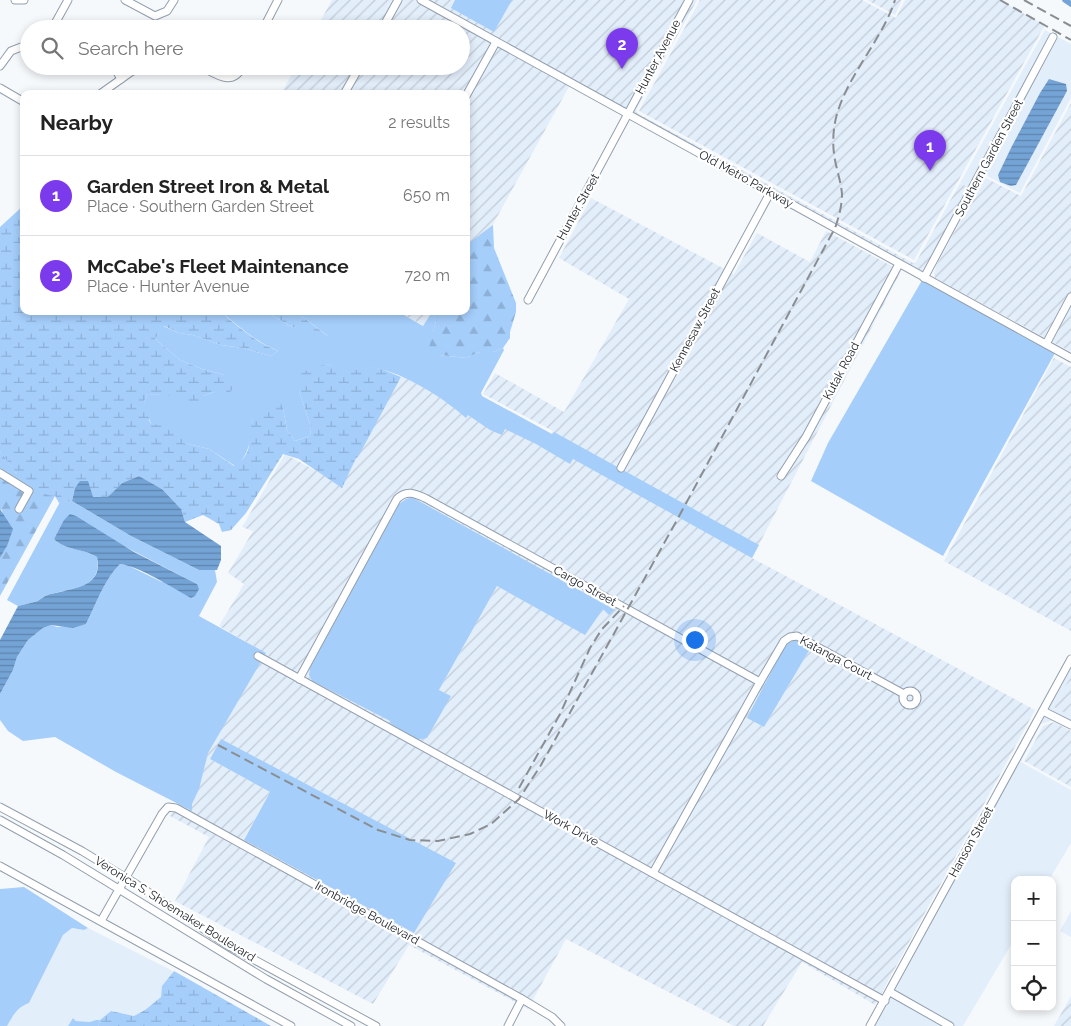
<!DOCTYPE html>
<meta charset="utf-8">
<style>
:root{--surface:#fff;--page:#f2f2f2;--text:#222;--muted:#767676;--line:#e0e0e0;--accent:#7c3aed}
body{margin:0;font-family:Raleway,sans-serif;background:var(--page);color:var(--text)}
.controls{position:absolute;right:15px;bottom:15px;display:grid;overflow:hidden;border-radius:10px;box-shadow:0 2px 8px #0003}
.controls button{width:45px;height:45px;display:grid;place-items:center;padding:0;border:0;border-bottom:1px solid var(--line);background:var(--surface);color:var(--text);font:25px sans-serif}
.you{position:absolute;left:694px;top:639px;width:18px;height:18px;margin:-12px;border:4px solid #fff;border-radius:50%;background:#1a73e8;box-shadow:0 0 0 8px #1a73e833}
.badge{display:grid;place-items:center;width:32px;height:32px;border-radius:50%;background:var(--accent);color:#fff;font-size:16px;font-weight:700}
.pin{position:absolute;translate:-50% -41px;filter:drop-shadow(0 1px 2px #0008)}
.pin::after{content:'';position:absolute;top:26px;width:18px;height:15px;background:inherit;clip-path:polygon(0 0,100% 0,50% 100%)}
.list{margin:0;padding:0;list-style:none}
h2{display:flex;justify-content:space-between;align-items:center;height:65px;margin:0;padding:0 20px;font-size:21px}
h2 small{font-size:16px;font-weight:400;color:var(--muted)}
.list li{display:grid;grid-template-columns:32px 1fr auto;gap:15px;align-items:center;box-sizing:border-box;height:80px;padding:0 20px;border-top:1px solid var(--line)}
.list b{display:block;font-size:19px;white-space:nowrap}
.list p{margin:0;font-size:16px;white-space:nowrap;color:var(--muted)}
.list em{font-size:16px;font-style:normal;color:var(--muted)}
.icon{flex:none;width:28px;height:28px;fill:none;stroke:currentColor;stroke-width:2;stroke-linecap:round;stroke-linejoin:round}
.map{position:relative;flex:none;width:1071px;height:1026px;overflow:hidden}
.search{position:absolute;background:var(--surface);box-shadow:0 2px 8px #0003;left:20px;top:20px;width:450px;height:55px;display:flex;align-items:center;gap:12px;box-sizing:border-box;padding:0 18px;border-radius:28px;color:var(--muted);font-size:19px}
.panel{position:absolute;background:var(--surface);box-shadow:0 2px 8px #0003;left:20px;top:90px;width:450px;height:225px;border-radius:10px}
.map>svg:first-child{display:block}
.built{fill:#e3eefb;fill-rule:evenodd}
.industrial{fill:url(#industrial-furrows);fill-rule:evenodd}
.green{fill:#a5cefb}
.forest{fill:url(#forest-firs)}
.wetland{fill:url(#wetland-marsh)}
.water{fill:url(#water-rules)}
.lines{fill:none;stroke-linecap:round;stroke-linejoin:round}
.canal{stroke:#74a3d6;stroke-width:5.5}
.minor-casing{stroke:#939fad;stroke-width:9}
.minor{stroke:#fff;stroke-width:7}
.rail{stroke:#8a8e92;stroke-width:2;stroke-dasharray:10 5;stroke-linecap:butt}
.labels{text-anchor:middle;stroke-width:4.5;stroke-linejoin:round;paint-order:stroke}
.street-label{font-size:12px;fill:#1a1f24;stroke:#fff}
</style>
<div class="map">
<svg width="1071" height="1026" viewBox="0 0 1071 1026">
<defs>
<pattern id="industrial-furrows" width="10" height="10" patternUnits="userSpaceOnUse" patternTransform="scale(1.25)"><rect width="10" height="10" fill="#e3eefb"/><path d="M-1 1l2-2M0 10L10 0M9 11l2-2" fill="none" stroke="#c2ccd7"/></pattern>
<pattern id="forest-firs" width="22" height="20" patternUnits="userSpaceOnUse" patternTransform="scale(1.25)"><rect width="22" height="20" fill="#a5cefb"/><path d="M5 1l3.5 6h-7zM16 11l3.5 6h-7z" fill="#8db0d7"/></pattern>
<pattern id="wetland-marsh" width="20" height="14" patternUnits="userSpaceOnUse" patternTransform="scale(1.25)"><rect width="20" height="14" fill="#a5cefb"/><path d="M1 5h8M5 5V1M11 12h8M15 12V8" fill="none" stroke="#8db0d7"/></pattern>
<pattern id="water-rules" width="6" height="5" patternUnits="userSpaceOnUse" patternTransform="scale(1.25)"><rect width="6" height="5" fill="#74a3d6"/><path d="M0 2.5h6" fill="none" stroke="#5e84ad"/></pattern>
</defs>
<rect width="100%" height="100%" fill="#f6f9fc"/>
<!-- built -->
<g class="built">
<path d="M1045 30 1071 44V98L1020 193 983 174 971 189 960 183ZM1049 79 1057 82 1067 91 1016 185 1011 186Z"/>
<path d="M1071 665V722L1047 710Z"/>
<path d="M1045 715 1054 720 1041 724 1021 762 1071 790V843L1049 880H1015V938L963 1026H874Z"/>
<path d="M1071 911V937L1060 931Z"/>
<path d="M72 928 84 930 88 928 171 970 173 972 163 986 161 997 145 1010 134 1016 111 1011 100 1020H96L90 1022 76 1021 73 1018 68 1026H7L15 1013 22 1005 29 1003 63 935Z"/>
</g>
<!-- industrial -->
<g class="industrial">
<path d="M332 0H697L636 110 637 113 913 263 916 262 960 183 971 189 928 277 570 85 492 226 466 259V94H281L296 66H461V29H316Z"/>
<path d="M700 0H862L896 18 905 0H999L1045 25 914 260 639 111Z"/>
<path d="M867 0H902L895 15Z"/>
<path d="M1071 103V352L935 278 934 274 936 266 984 177 1021 196Z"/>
<path d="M591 198 734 274 757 233 810 262 826 231 901 271 752 558 1035 710 875 1005 802 962 763 1026H734L566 939 528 1009 409 945 373 1004 175 901 209 837 170 816 262 651 219 626 244 584 228 573 253 531 242 527 285 454 338 483 404 373 544 448 553 431 483 394 495 373 564 412 629 299 559 258ZM413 497 491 541 614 611 609 614 603 608 585 634 497 586 439 690 451 696 390 721 312 681 309 675 310 667 399 505 406 499ZM810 649 764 727 748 718ZM221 740 341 802 244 839 270 792 210 759Z"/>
<path d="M397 311H436L424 326Z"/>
<path d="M1054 358 1071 367V631L944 561Z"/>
<path d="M1071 676V716L1054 707Z"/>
<path d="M1054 722 1071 731V787L1024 761 1043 726Z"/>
<path d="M1071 996V1026H1054Z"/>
</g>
<!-- green -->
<g class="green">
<path d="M455 0H512L494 32 451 8Z"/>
<path d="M921 282H926L1055 353 943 556 811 481 828 443Z"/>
<path d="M220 311H265L290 326 328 336 295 311H397L423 326 432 312 436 320 433 333 440 355 466 358 480 352H493L503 348 504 350 481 393 482 396 552 434 554 432 759 545 752 558 573 459 570 464 536 444 505 429 502 435 490 430 468 415 466 418C444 398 404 373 375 368 365 366 357 373 348 372 342 372 333 366 327 364L299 391 311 428 310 436 295 441 287 430 283 408 252 420C250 438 251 455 235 466L209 449 184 443 151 424 144 402 147 394 203 396 214 392 225 375 202 369 180 360 155 339 163 326 179 333 193 335 221 345 243 348 271 356 278 351C256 342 238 326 220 311Z"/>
<path d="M412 497 615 610 609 615 603 609 585 635 497 586 439 690 451 696 427 738 417 740 391 724 390 721 312 681 309 675 310 667 399 504 406 499Z"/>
<path d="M72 501 131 536 199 570H215L217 582 199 616 266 653 208 753 199 789 192 804V811L116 772 55 737 23 741 8 731 0 720V694L13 670 17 657 28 640 43 628 51 625 57 627 86 624C96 604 104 580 120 564L127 565 162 582 197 584 120 544 64 521 54 539C64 550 85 549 97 557 103 590 70 588 48 595 44 596 41 599 38 601 32 603 25 604 18 606L7 600 60 502Z"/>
<path d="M795 640 810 649 764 727 747 718 782 651 788 643Z"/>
<path d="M221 739 456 863 414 933 244 840 270 792 210 759Z"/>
<path d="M24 887 88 928 84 930 72 928 63 935 29 1003C17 1007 13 1016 7 1026H0V889Z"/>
<path d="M73 1018 76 1021 90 1022 96 1020H100L98 1026H68Z"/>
</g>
<!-- forest -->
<g class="forest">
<path d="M493 225 494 248 516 303V312L510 332V338L503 348 493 352H480L466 358 440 355 429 348 436 320 432 312 466 311V245Z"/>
<path d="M0 451 16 473 55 496 0 596V558L7 546 2 510 0 509Z"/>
</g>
<!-- wetland -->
<g class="wetland">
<path d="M24 205V311H220C238 327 256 342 278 351L271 356 243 348 221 345 193 335 179 333 164 326 155 339 180 360 202 369 225 375 233 388 226 399 214 392 203 396 196 405 180 396 147 394 144 402 155 413 149 420 151 424C166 425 178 430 184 443L209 449 234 466C257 451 245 440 252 421 256 410 269 403 279 400L283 408 287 430 295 441 310 436 311 428 299 391 300 374 312 368 327 364 348 372 364 368 373 367 384 370 401 377 358 457 356 458 342 488 299 459 283 454 246 513 231 530 222 532 219 524 203 515 185 522 181 509 162 489 139 476 122 483 109 497H93L75 488 72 501 59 503 55 496C30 495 13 470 0 451V227Z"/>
<path d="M265 311H295L329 337H324L290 326Z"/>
<path d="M174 971 271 1026H98L100 1020 111 1011 134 1016 145 1010 161 997 162 986Z"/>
</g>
<!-- water -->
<g class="water">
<path d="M1049 79 1066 84 1067 91 1016 185 1011 186 1000 182 998 175 1012 146 1040 93Z"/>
<path d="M139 476 162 489 181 509 185 522 221 546V560L217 570H199L131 536 72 501 75 488 80 481H88L93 497H108L122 483Z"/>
<path d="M0 509 13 529 7 546 0 558Z"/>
<path d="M70 514 76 516 134 552 197 584 199 589 195 596 191 598C173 588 139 566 120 564 104 580 96 604 86 624L73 628 51 625 43 628 28 640 17 657 13 670 0 694V640L18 606C25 604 32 603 38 601 41 599 44 596 48 595 70 588 104 589 97 557 85 549 64 550 54 539L64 520Z"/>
</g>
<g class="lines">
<!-- canal -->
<path class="canal" d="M1065 0 1071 4"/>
<defs>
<g id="minor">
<path d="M15 0H24"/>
<path d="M125 0 155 16 167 11 174 0"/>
<path d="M421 0 1071 358"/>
<path d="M52 29 68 0"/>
<path d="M263 29 278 0"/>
<path d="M382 29 398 0"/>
<path d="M0 66 11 51 29 44"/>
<path d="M109 66 117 72 121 79"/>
<path d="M200 66C216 74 232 88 243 66"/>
<path d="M0 88 24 102"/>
<path d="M100 94 131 72 143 66"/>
<path d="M344 94 360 66"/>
<path d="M466 96 496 42"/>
<path d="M924 278 1053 37"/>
<path d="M528 300 689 0"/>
<path d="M1046 344 1071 297"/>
<path d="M621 468 770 193"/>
<path d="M0 473 29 491 19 509"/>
<path d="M781 476 806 437 899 264"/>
<path d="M258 656 885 1001"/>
<path d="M299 679 397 499C406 490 414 493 425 498L760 682 653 873"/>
<path d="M760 682 784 641 790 637 797 636 904 694"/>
<circle cx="910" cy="698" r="7"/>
<path d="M1043 711 1071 725"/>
<path d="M0 807 82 851 133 882 229 946 376 1026"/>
<path d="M0 820 63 855 266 979 351 1026"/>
<path d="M0 866 291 1026"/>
<path d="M101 921 162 814 168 807 176 808 522 999 552 1017 561 1026"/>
<path d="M890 992 950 1026"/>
<path d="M508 1026 522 999"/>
<path d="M870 1026 1071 659"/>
</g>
</defs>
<!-- minor casing -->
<use href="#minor" class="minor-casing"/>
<!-- minor -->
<use href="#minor" class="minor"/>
<!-- rail -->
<g class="rail">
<path d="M1000 0 1071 40"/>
<path d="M1024 0 1071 26"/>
<path d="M218 745 378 830 410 840 438 841 470 834 491 824 519 799 541 765 677 520 835 228C839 217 842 205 842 194 841 182 837 171 835 160 832 145 833 128 837 114 849 73 882 40 895 0"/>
<path d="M519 788 560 714 590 648 602 629 624 606"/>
</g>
</g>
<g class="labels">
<!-- street labels -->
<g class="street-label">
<text transform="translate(658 57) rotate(-62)" y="4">Hunter Avenue</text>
<text transform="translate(989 158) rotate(-62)" y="4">Southern Garden Street</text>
<text transform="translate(746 179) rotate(29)" y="4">Old Metro Parkway</text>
<text transform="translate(578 207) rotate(-61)" y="4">Hunter Street</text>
<text transform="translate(695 330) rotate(-62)" y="4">Kennesaw Street</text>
<text transform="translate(841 371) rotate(-62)" y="4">Kutak Road</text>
<text transform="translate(585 586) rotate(29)" y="4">Cargo Street</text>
<text transform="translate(836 658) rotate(28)" y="4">Katanga Court</text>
<text transform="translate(571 828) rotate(29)" y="4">Work Drive</text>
<text transform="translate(971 842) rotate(-61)" y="4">Hanson Street</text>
<text transform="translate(175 909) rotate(32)" y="4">Veronica S. Shoemaker Boulevard</text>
<text transform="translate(367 913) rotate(29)" y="4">Ironbridge Boulevard</text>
</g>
</g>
</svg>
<div class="controls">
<button>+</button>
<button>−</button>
<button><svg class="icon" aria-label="locate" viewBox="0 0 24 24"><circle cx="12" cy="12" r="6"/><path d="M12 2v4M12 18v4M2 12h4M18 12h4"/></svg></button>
</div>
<div class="you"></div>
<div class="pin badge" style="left:930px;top:171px">1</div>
<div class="pin badge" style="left:622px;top:69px">2</div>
<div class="search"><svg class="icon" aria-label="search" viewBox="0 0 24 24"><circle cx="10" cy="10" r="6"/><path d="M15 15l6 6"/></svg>Search here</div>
<section class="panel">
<h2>Nearby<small>2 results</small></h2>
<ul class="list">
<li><span class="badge">1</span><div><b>Garden Street Iron &amp; Metal</b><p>Place · Southern Garden Street</p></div><em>650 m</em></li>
<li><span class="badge">2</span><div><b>McCabe's Fleet Maintenance</b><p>Place · Hunter Avenue</p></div><em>720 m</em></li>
</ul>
</section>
</div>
